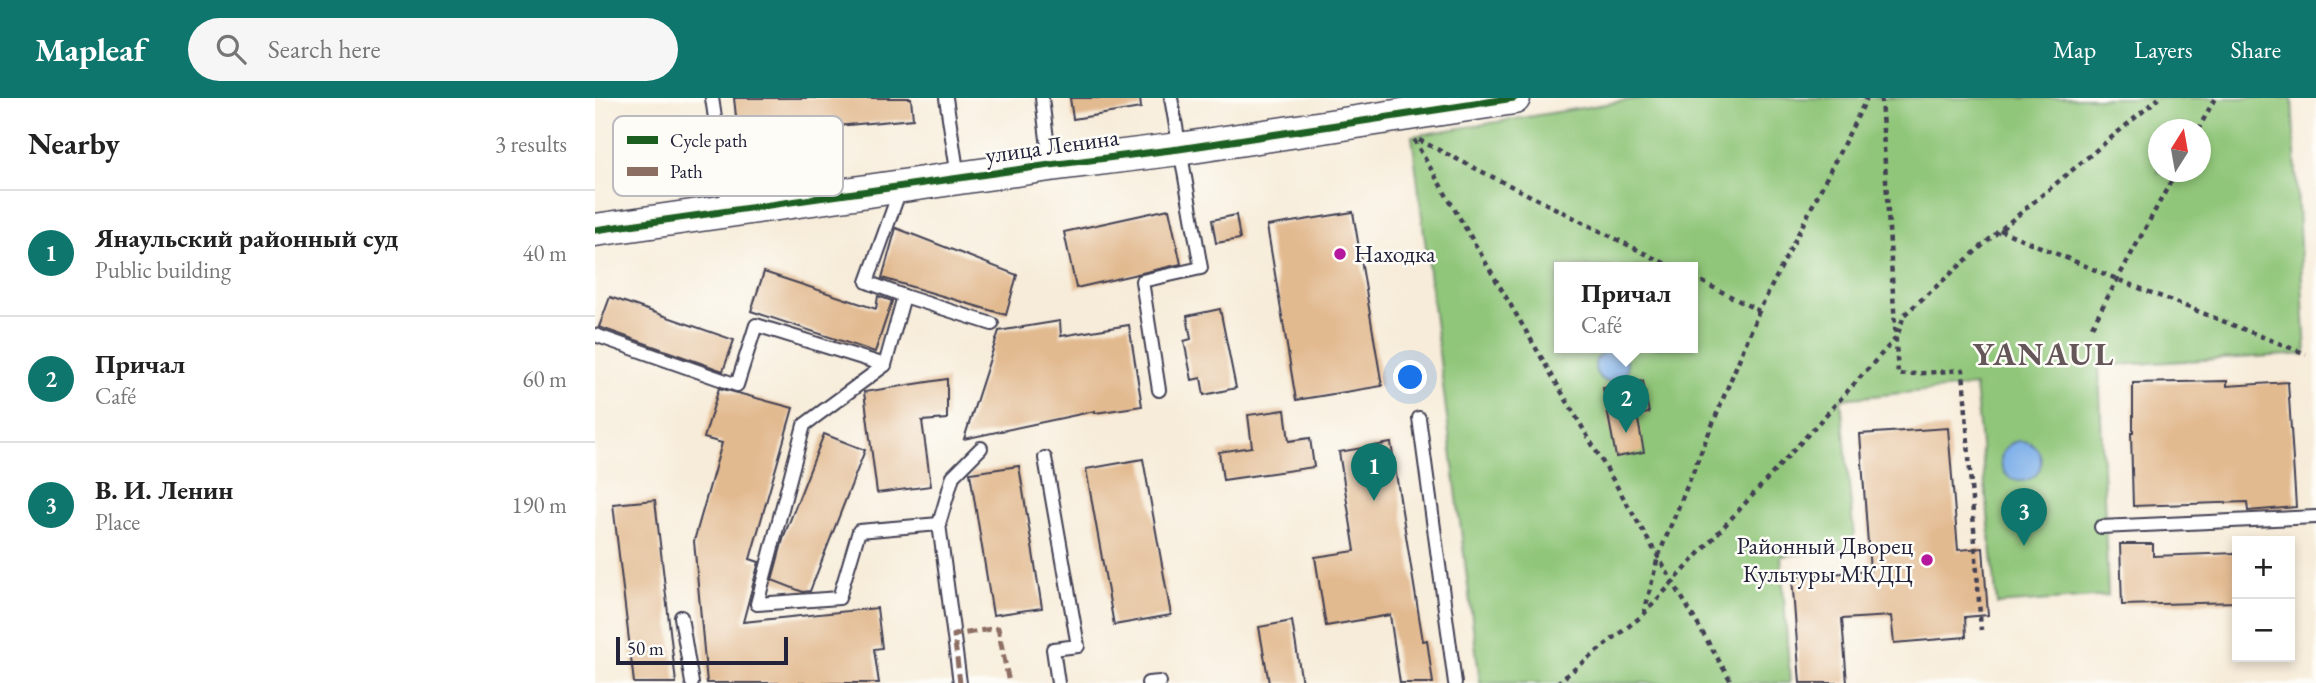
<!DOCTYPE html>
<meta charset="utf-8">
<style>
:root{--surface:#fff;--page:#f6f6f6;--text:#222;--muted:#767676;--line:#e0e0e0;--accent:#0f766e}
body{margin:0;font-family:"EB Garamond",serif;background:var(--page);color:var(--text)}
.controls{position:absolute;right:21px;bottom:21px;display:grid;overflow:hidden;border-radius:0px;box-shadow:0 4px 10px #0003}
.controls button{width:63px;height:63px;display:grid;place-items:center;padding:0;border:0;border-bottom:2px solid var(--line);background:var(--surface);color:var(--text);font:35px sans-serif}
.compass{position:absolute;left:1553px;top:21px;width:63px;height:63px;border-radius:50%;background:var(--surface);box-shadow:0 4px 10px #0003;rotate:11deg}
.scale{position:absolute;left:21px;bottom:18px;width:172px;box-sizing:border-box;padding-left:7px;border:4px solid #22223b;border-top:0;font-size:19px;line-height:24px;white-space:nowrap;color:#22223b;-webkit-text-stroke:5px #fdfcf7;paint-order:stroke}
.you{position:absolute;left:816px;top:280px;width:24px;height:24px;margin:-18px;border:5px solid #fff;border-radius:50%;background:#1a73e8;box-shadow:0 0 0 10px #1a73e833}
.badge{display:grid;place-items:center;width:46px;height:46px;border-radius:50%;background:var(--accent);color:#fff;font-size:23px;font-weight:700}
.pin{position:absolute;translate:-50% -58px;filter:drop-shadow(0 2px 4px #0008)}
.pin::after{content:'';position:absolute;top:37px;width:24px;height:21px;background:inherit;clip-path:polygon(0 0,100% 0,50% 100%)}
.popup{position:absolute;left:959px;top:164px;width:144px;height:91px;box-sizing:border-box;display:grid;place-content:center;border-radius:0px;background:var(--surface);filter:drop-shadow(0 2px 5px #0005);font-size:23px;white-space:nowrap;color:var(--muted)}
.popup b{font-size:26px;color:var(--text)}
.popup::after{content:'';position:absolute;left:50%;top:100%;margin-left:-14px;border:14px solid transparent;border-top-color:var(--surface)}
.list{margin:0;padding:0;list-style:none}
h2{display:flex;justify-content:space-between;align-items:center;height:91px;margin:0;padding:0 28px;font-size:30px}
h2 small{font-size:23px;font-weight:400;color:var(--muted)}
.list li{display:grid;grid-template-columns:46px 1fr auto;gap:21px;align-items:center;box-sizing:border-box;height:126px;padding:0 28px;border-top:2px solid var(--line)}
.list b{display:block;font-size:26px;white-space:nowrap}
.list p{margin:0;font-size:23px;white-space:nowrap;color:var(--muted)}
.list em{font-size:23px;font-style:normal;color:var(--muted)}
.icon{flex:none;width:38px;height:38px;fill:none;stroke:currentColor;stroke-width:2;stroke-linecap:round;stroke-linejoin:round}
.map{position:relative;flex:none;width:1721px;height:585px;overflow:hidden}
header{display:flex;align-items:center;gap:42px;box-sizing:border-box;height:98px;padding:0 35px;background:var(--accent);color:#fff}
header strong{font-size:33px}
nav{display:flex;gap:38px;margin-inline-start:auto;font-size:24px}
.search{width:490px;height:63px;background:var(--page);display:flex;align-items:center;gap:18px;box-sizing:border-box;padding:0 24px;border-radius:38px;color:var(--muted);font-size:26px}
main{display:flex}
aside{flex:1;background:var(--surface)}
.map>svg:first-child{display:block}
.green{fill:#90c679;stroke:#59745a;stroke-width:2;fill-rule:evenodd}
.water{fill:#7dafe9;stroke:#506892;stroke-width:2}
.building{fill:#e2ba90}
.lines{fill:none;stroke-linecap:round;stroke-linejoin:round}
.service-casing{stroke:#424053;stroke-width:16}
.tertiary-casing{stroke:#424053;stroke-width:35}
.path{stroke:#424053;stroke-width:4.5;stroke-dasharray:5 5;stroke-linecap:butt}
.service{stroke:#fff;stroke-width:12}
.tertiary{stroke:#fff;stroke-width:32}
.quiet{stroke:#8d6e63;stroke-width:5;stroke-dasharray:10 5;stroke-linecap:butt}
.cycleway-casing{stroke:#fdfcf7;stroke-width:11}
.cycleway{stroke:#1b5e20;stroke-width:7}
.poi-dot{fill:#b5179e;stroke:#fdfcf7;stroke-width:2.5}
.labels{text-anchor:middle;stroke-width:5;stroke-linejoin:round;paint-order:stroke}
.street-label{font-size:24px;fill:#22223b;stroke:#fdfcf7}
.poi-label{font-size:24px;fill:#22223b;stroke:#fdfcf7;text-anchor:start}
.district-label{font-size:32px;font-weight:bold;letter-spacing:2px;fill:#655759;stroke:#fdfcf7}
.key{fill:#fdfcf7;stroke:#bbbbbf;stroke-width:2}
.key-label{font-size:19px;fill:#22223b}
</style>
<header>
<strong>Mapleaf</strong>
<div class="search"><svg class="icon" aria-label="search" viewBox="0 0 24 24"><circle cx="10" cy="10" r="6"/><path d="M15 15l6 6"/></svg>Search here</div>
<nav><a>Map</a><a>Layers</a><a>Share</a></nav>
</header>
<main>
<aside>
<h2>Nearby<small>3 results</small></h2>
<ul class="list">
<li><span class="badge">1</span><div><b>Янаульский районный суд</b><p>Public building</p></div><em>40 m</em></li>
<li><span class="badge">2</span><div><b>Причал</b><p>Café</p></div><em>60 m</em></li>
<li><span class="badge">3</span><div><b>В. И. Ленин</b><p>Place</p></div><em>190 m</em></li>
</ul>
</aside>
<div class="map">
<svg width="1721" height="585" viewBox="0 0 1721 585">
<rect width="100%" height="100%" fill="#fdfcf7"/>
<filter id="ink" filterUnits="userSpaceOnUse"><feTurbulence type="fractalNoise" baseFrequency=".0143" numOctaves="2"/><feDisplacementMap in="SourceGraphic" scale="14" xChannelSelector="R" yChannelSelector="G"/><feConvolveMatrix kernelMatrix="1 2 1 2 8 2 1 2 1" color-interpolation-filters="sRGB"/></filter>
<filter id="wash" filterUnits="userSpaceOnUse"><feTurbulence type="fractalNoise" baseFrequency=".00686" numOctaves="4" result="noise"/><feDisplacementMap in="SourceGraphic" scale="28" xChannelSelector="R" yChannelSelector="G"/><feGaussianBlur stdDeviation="1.57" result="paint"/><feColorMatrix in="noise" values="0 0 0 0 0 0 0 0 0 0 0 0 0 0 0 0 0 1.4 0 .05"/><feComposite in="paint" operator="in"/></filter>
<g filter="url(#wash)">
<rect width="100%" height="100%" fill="#f7ecd9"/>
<!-- green -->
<path class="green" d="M1047 0H1697L1711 256 1504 268 1513 498 1402 506 1380 288 1246 301 1260 450 1186 458 1195 585H885L817 38ZM1563 32H1605V74H1563ZM964 169H1098V249H964Z"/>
<!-- water -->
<g class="water">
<circle cx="1016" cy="268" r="16"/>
<circle cx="1426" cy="363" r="20"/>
</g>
<g id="blocks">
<!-- building -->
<g class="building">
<path d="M139 0H316L318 21 143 37Z"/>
<path d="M475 0H545L546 10 478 21Z"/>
<path d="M574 111 586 166 481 190 469 134Z"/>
<path d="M758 114 787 288 701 302 672 128Z"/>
<path d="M641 117 645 141 621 145 617 122Z"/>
<path d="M301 130 422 177 411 217 287 180Z"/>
<path d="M169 174 281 211 283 198 297 203 280 254 156 213Z"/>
<path d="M15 199 139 242 128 273 4 229Z"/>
<path d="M625 211 641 290 609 297 606 280 597 282 589 243 596 241 592 218Z"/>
<path d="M465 223 466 238 534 227 547 308 500 315V313L369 341 404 233Z"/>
<path d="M352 281V321L327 323 336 388 282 395 269 294Z"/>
<path d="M1048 283 1054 315 1042 317 1049 354 1021 359 1008 290Z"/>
<path d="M1632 283V288L1693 284 1701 409 1653 413 1652 404 1538 408 1536 335H1538V285Z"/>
<path d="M124 290 198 310 155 461 164 464 148 524 282 510 287 550 279 551 284 585H112L99 443 127 345 109 340Z"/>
<path d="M690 312 694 343 715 340 719 369 628 382 624 354 657 349 653 317Z"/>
<path d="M1353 330 1363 452 1388 450 1393 517 1370 519 1371 539 1299 545 1296 518 1247 521 1252 585H1205L1197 479 1275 473 1265 336Z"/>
<path d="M229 336 270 352 215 493 208 494 177 482 189 438Z"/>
<path d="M796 345 828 543 832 542 838 585H805L795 517 731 528 720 459 760 453 744 354Z"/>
<path d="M548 361 576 517 519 527 491 371Z"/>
<path d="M424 368 447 510 398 517 375 375Z"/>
<path d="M60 402 81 585H39L18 406Z"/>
<path d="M1525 446H1558V458L1642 455V504L1527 507Z"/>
<path d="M697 523 707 585H674L664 529Z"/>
</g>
</g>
</g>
<g filter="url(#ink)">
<use href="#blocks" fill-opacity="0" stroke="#424053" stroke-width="2"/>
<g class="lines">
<defs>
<g id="service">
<path d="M117 0 134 113"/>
<path d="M351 0 363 79"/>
<path d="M447 0 455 66"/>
<path d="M309 198 397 226"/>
<path d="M0 237 142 287 161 227 290 267 309 198 272 184 306 89"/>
<path d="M290 267 209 327 162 506 244 500 264 433 344 426"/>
<path d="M564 292 547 183 606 170 576 0"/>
<path d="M824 320 860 585"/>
<path d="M450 360 483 548 458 551 463 585"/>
<path d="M1506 429 1721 419"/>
<path d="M86 519 97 585"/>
<path d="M365 585 344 426 358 378 386 350"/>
<path d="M553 585 565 584"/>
</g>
<path id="tertiary" d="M0 132 455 67 584 51 919 0"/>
</defs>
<!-- service casing -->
<use href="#service" class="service-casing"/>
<!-- tertiary casing -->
<use href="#tertiary" class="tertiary-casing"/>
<!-- path -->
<g class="path">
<path d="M1286 0 1303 277 1368 272 1386 532"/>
<path d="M1603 32 1620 0"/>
<path d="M819 42 1137 585"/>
<path d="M824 42 1077 169"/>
<path d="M1405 132 1524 182 1711 256"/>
<path d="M1098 179 1164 213 1272 0"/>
<path d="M1497 228 1581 74"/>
<path d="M1049 516 1063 459 1164 213"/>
<path d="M962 585 1048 517 1302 239 1309 217 1405 132 1564 0"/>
</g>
<!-- service -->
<use href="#service" class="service"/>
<!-- tertiary -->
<use href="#tertiary" class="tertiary"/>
<!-- quiet -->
<path class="quiet" d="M365 585 359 537 403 530 414 585"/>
<defs>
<path id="cycleway" d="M0 132 455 67 584 51 919 0"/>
</defs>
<!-- cycleway casing -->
<use href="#cycleway" class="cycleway-casing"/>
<!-- cycleway -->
<use href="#cycleway" class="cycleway"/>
</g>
</g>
<!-- markers -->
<g class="poi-dot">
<circle cx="745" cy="156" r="7"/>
<circle cx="1332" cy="462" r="7"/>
</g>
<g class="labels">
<!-- street labels -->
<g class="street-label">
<text transform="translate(457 48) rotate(-8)" y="8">улица Ленина</text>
</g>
<!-- poi labels -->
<g class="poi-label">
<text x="759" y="164">Находка</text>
<text x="1318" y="456" text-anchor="end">Районный Дворец<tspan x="1318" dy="28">Культуры МКДЦ</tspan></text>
</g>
<!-- district labels -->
<g class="district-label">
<text x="1449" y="267">YANAUL</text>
</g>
</g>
<!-- legend -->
<rect x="18" y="18" width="230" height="80" rx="10" class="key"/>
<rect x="32" y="38" width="31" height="8" fill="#1b5e20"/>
<rect x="32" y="69" width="31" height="9" fill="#8d6e63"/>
<g class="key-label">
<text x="75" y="49">Cycle path</text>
<text x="75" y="80">Path</text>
</g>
</svg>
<div class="controls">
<button>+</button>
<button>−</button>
</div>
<svg class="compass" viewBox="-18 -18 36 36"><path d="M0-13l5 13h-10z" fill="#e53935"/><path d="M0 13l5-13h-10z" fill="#767676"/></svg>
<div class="scale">50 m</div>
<div class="you"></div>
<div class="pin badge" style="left:779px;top:403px">1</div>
<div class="pin badge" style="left:1031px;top:335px">2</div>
<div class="popup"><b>Причал</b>Café</div>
<div class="pin badge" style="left:1429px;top:448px">3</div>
</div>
</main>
